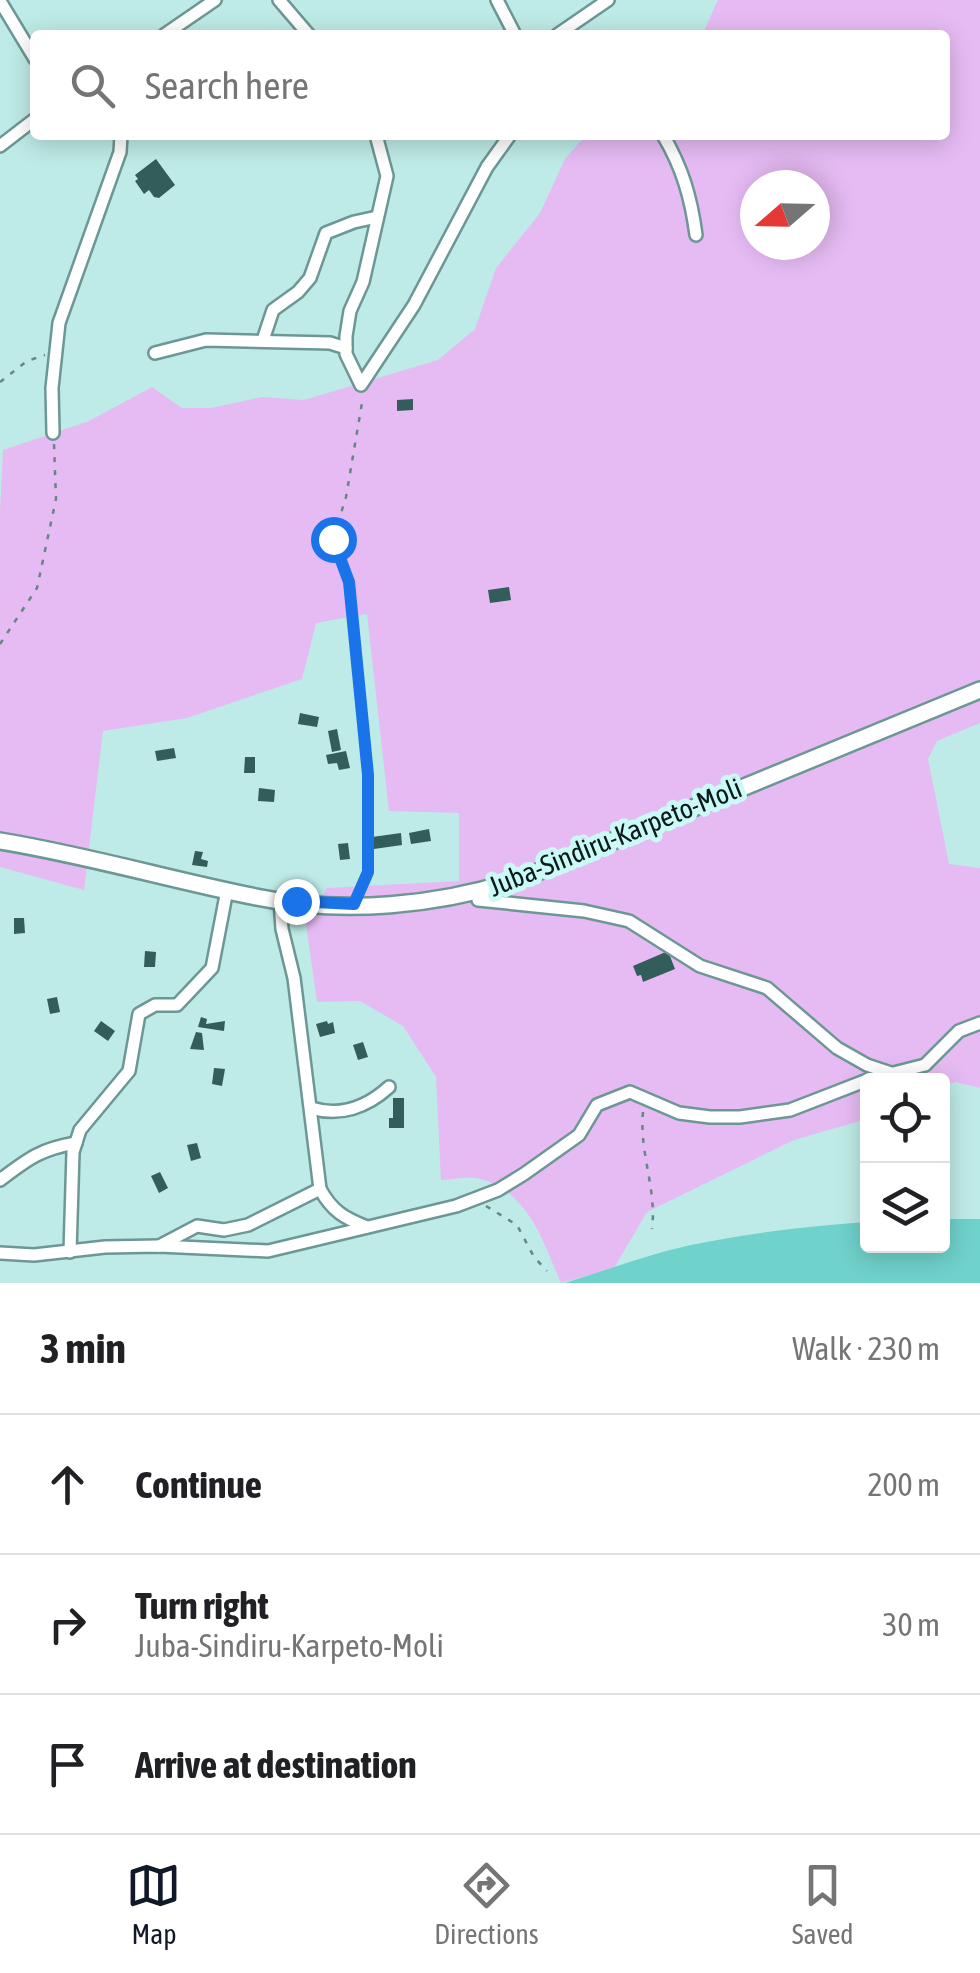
<!DOCTYPE html>
<meta charset="utf-8">
<style>
:root{--surface:#fff;--page:#f2f2f2;--text:#202124;--muted:#757577;--line:#e0e0e0;--accent:#111827}
body{margin:0;font-family:"Asap Condensed",sans-serif;background:var(--page);color:var(--text)}
.controls{position:absolute;right:30px;bottom:30px;display:grid;overflow:hidden;border-radius:10px;box-shadow:0 5px 25px #0003}
.controls button{width:90px;height:90px;display:grid;place-items:center;padding:0;border:0;border-bottom:2px solid var(--line);background:var(--surface);color:var(--text);font:50px sans-serif}
.compass{position:absolute;left:740px;top:170px;width:90px;height:90px;border-radius:50%;background:var(--surface);box-shadow:0 5px 25px #0003;rotate:250deg}
.stop{position:absolute;width:30px;height:30px;margin:-22px;border:8px solid #1a73e8;border-radius:50%;background:#fff}
.stop.end{background:#1a73e8;border-color:#fff;box-shadow:0 2px 10px #0008}
.list{margin:0;padding:0;list-style:none}
h2{display:flex;justify-content:space-between;align-items:center;height:130px;margin:0;padding:0 40px;font-size:42px}
h2 small{font-size:32px;font-weight:400;color:var(--muted)}
.list li{display:grid;grid-template-columns:65px 1fr auto;gap:30px;align-items:center;box-sizing:border-box;height:140px;padding:0 40px;border-top:2px solid var(--line)}
.list b{display:block;font-size:38px;white-space:nowrap}
.list p{margin:0;font-size:32px;white-space:nowrap;color:var(--muted)}
.list em{font-size:32px;font-style:normal;color:var(--muted)}
.icon{flex:none;width:55px;height:55px;fill:none;stroke:currentColor;stroke-width:2;stroke-linecap:round;stroke-linejoin:round}
.map{position:relative;flex:none;width:980px;height:1283px;overflow:hidden}
.search{position:absolute;background:var(--surface);box-shadow:0 5px 25px #0003;left:30px;right:30px;top:30px;height:110px;display:flex;align-items:center;gap:25px;box-sizing:border-box;padding:0 35px;border-radius:10px;color:var(--muted);font-size:38px}
.sheet{height:550px;background:var(--surface)}
nav{display:flex;justify-content:space-around;align-items:center;box-sizing:border-box;height:140px;border-top:2px solid var(--line);background:var(--surface);font-size:28px;color:var(--muted)}
nav a{display:grid;justify-items:center;gap:5px}
nav .on{color:var(--accent)}
.map>svg:first-child{display:block}
.green{fill:#e6bbf4;fill-rule:evenodd}
.water{fill:#6fd2cb}
.building{fill:#335d5a}
.lines{fill:none;stroke-linecap:round;stroke-linejoin:round}
.street-casing{stroke:#6d9794;stroke-width:16}
.secondary-casing{stroke:#6d9794;stroke-width:20}
.path{stroke:#668683;stroke-width:2.5;stroke-dasharray:5 8;stroke-linecap:butt}
.street{stroke:#fff;stroke-width:11}
.secondary{stroke:#fff;stroke-width:15}
.route{stroke:#1a73e8;stroke-width:12}
.labels{text-anchor:middle;stroke-width:10;stroke-linejoin:round;paint-order:stroke}
.street-label{font-size:28px;fill:#091a19;stroke:#cbf9f5}
</style>
<div class="map">
<svg width="980" height="1283" viewBox="0 0 980 1283">
<rect width="100%" height="100%" fill="#beebe7"/>
<!-- green -->
<path class="green" d="M718 0H980V723L937 741 928 759 949 864 980 868V1088L955 1082 943 1087 942 1080H868L867 1119 794 1140 647 1212 614 1268 561 1283C543 1241 529 1193 481 1179 469 1176 454 1179 441 1180L436 1077 403 1026 360 1001 317 1002 306 924 327 888 459 881V813L389 811 367 614 316 623 302 679 187 718 103 731 84 890 0 867V510L3 450 89 421 152 387 182 408H211L262 397 304 400 438 360 475 329 496 268 540 213 565 159 586 135H945V35H702ZM755 185H815V245H755Z"/>
<!-- water -->
<path class="water" d="M943 1219H980V1283H565C607 1270 649 1254 691 1245 750 1233 808 1226 867 1222L868 1246H942Z"/>
<!-- building -->
<g class="building">
<path d="M156 159 175 185 159 198 154 197 149 190 144 194 135 181 138 179 135 175Z"/>
<path d="M413 399V410L397 411V400Z"/>
<path d="M509 587 511 600 490 603 488 590Z"/>
<path d="M300 713 319 717 317 727 298 724Z"/>
<path d="M337 729 341 750 332 752 328 731Z"/>
<path d="M174 748 176 758 157 761 155 751Z"/>
<path d="M346 751 350 768 339 770 337 763 328 764 326 755Z"/>
<path d="M245 757H255V773H244Z"/>
<path d="M259 788 275 790 274 802 258 801Z"/>
<path d="M429 829 431 841 411 844 409 833Z"/>
<path d="M401 833 402 845 374 849 372 837Z"/>
<path d="M348 843 350 859 340 860 338 844Z"/>
<path d="M195 851 203 852 201 859 208 861 207 867 192 865Z"/>
<path d="M14 918H24L25 933 14 934Z"/>
<path d="M145 951 156 952 155 967H144Z"/>
<path d="M668 951 675 969 643 982 641 975 637 976 633 966Z"/>
<path d="M57 997 60 1012 50 1014 47 999Z"/>
<path d="M201 1017 207 1019 206 1024 225 1021 224 1031 198 1027Z"/>
<path d="M101 1021 115 1031 108 1041 94 1031Z"/>
<path d="M327 1021 328 1024 333 1022 335 1033 320 1037 316 1024Z"/>
<path d="M196 1032 202 1033 204 1050 190 1049Z"/>
<path d="M363 1042 368 1057 358 1060 353 1045Z"/>
<path d="M214 1068 225 1069 222 1086 212 1084Z"/>
<path d="M393 1098H404V1128H389V1118H393Z"/>
<path d="M197 1143 201 1158 191 1161 187 1145Z"/>
<path d="M160 1172 168 1188 159 1193 151 1176Z"/>
</g>
<g class="lines">
<defs>
<g id="street">
<path d="M279 0 309 35"/>
<path d="M497 0 515 35"/>
<path d="M0 1 35 59"/>
<path d="M164 35 215 0"/>
<path d="M557 35 608 0"/>
<path d="M376 135 387 176 363 282 350 311 346 336V354L361 385 414 305 487 167 510 135"/>
<path d="M663 135C682 167 691 197 696 235"/>
<path d="M0 146 35 119"/>
<path d="M263 340 273 310 298 292 310 278 326 233 354 222 377 217"/>
<path d="M155 353 206 340 330 343 346 348"/>
<path d="M53 433 52 388 59 323 120 152 121 135"/>
<path d="M280 900 282 929 294 978 320 1189C332 1211 344 1218 367 1227"/>
<path d="M478 900 584 911 629 921 700 966 767 988 837 1048 867 1065 891 1073"/>
<path d="M311 1108C340 1117 367 1107 389 1087"/>
<path d="M0 1180C28 1159 40 1149 76 1143"/>
<path d="M159 1246 197 1226 224 1230 248 1225 320 1189"/>
<path d="M70 1252 73 1152 80 1130 129 1071 139 1014 155 1005H177L212 968 227 890"/>
<path d="M0 1253 34 1255 105 1247 159 1246 268 1251 456 1206 498 1190 524 1174 579 1135 597 1105 630 1092 679 1113 710 1117H740L790 1110 870 1079 925 1065 959 1031 980 1023"/>
</g>
<path id="secondary" d="M0 841C86 855 171 880 256 897 343 915 439 906 523 878L980 690"/>
</defs>
<!-- street casing -->
<use href="#street" class="street-casing"/>
<!-- secondary casing -->
<use href="#secondary" class="secondary-casing"/>
<!-- path -->
<g class="path">
<path d="M0 382 27 361 45 355"/>
<path d="M0 644 37 588 56 499 54 444"/>
<path d="M358 894 368 871V775L349 582 333 539 346 497 363 397"/>
<path d="M643 1112C639 1153 657 1189 652 1229"/>
<path d="M486 1206 517 1225 534 1257 547 1271"/>
</g>
<!-- street -->
<use href="#street" class="street"/>
<!-- secondary -->
<use href="#secondary" class="secondary"/>
</g>
<g class="lines">
<!-- route -->
<path class="route" d="M296 901 354 904 368 872V775L349 582 333 539"/>
</g>
<g class="labels">
<!-- street labels -->
<g class="street-label">
<text transform="translate(615 837) rotate(-22)" y="10">Juba-Sindiru-Karpeto-Moli</text>
</g>
</g>
</svg>
<div class="controls">
<button><svg class="icon" aria-label="locate" viewBox="0 0 24 24"><circle cx="12" cy="12" r="6"/><path d="M12 2v4M12 18v4M2 12h4M18 12h4"/></svg></button>
<button><svg class="icon" aria-label="layers" viewBox="0 0 24 24"><path d="M12 4l9 5-9 5-9-5zM3 14l9 5 9-5"/></svg></button>
</div>
<svg class="compass" viewBox="-18 -18 36 36"><path d="M0-13l5 13h-10z" fill="#e53935"/><path d="M0 13l5-13h-10z" fill="#757577"/></svg>
<div class="stop" style="left:333px;top:539px"></div>
<div class="stop end" style="left:296px;top:901px"></div>
<div class="search"><svg class="icon" aria-label="search" viewBox="0 0 24 24"><circle cx="10" cy="10" r="6"/><path d="M15 15l6 6"/></svg>Search here</div>
</div>
<section class="sheet">
<h2>3 min<small>Walk · 230 m</small></h2>
<ul class="list">
<li><svg class="icon" aria-label="ahead" viewBox="0 0 24 24"><path d="M12 20V5M6 11l6-6 6 6"/></svg><div><b>Continue</b></div><em>200 m</em></li>
<li><svg class="icon" aria-label="right" viewBox="0 0 24 24"><path d="M7 20v-9h11M14 6l5 5-5 5"/></svg><div><b>Turn right</b><p>Juba-Sindiru-Karpeto-Moli</p></div><em>30 m</em></li>
<li><svg class="icon" aria-label="arrive" viewBox="0 0 24 24"><path d="M6 21V4h12l-3 4 3 4H6"/></svg><div><b>Arrive at destination</b></div></li>
</ul>
</section>
<nav>
<a class="on"><svg class="icon" aria-label="map" viewBox="0 0 24 24"><path d="M3 6l6-2 6 2 6-2v14l-6 2-6-2-6 2zM9 4v14M15 6v14"/></svg>Map</a>
<a><svg class="icon" aria-label="directions" viewBox="0 0 24 24"><path d="M12 3l9 9-9 9-9-9zM9 14v-3h6M13 9l2 2-2 2"/></svg>Directions</a>
<a><svg class="icon" aria-label="saved" viewBox="0 0 24 24"><path d="M7 4h10v16l-5-4-5 4z"/></svg>Saved</a>
</nav>
